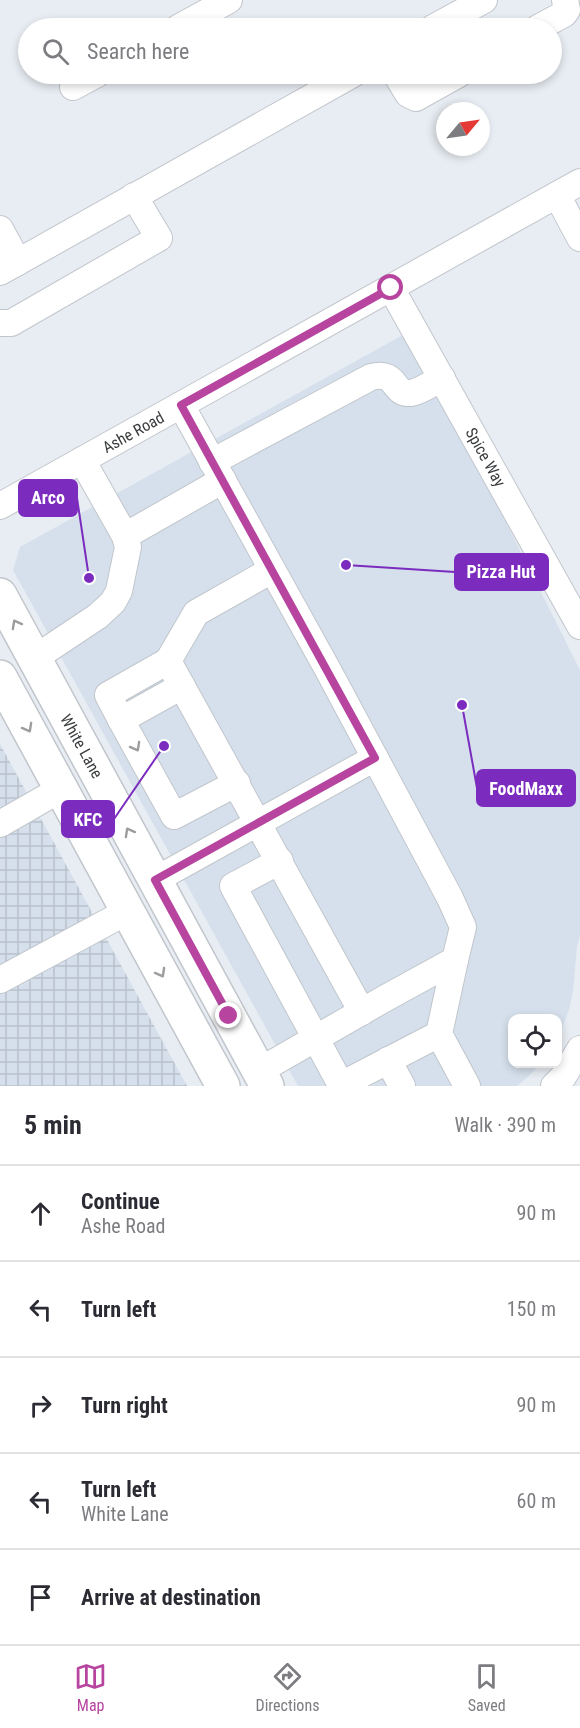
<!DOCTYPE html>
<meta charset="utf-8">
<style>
:root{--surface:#fff;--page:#f7f7f7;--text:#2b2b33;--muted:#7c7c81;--line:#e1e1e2;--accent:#b745a0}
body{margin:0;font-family:"Roboto Condensed",sans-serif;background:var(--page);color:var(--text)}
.controls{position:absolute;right:18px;bottom:18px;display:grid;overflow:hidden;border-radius:12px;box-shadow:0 3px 9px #0003}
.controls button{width:54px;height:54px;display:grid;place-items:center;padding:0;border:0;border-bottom:2px solid var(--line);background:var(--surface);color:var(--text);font:30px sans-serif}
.compass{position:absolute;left:436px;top:102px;width:54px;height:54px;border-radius:50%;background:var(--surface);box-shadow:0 3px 9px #0003;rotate:61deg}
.stop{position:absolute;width:18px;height:18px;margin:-14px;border:4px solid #b745a0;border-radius:50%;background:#fff}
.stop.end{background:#b745a0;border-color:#fff;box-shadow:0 2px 6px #0008}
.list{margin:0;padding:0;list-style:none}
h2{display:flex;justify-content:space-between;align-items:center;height:78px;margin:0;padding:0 24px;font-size:26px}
h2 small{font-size:20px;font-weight:400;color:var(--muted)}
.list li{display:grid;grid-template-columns:39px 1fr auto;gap:18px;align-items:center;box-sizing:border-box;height:96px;padding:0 24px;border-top:2px solid var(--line)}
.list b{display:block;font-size:22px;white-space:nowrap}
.list p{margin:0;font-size:20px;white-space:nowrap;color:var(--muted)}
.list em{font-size:20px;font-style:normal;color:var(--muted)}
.icon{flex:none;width:33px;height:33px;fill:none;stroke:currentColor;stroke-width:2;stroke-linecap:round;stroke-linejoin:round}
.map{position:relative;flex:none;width:580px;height:1086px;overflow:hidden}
.search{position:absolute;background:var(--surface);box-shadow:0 3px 9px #0003;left:18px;right:18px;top:18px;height:66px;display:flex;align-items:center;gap:15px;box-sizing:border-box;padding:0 21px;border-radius:33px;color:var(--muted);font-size:22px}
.sheet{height:558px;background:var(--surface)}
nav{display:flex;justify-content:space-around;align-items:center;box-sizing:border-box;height:84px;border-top:2px solid var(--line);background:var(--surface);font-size:16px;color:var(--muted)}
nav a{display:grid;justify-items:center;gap:3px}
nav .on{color:var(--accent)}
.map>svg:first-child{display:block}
.built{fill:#d5e0ec}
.industrial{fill:url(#industrial-grid)}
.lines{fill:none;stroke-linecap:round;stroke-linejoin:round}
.minor-casing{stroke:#c1c6cc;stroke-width:28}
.major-casing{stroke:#c1c6cc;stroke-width:36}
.minor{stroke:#fff;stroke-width:26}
.major{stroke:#fff;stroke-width:33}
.oneway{stroke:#9c9d9e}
.route{stroke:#b745a0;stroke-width:8}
.labels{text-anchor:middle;stroke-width:5;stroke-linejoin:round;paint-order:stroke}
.street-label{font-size:16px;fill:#393b3d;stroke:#fff}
.leader{fill:none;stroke:#7b2cbf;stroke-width:2}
.callout-dot{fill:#7b2cbf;stroke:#fff;stroke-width:2}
.callout{fill:#7b2cbf;stroke:#7b2cbf;stroke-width:2}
.callout-label{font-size:18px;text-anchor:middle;font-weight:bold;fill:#fff}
</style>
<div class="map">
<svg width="580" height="1086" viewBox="0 0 580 1086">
<defs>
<pattern id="industrial-grid" width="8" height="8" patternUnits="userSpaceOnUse" patternTransform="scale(1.5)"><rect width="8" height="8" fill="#d5e0ec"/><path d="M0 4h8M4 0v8" fill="none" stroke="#b8c1cb"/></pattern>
</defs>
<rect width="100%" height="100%" fill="#e8edf3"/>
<!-- built -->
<path class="built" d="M410 331 580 670V935L577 946 573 991 569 1010 558 1039V1018H512V1064H540L530 1075 517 1086H298L13 570 20 547Z"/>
<!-- industrial -->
<path class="industrial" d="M0 744 187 1086H0Z"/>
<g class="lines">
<defs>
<g id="minor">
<path d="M178 28 229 0"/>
<path d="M433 28 484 0"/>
<path d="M538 28 564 14 567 10 565 0"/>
<path d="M396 74 408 94 416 98 459 74"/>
<path d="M73 87 97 74"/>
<path d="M557 195 580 238"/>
<path d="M0 229 18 262"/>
<path d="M0 272 353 74"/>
<path d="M391 288 580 626"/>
<path d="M0 323H11L159 238 134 196"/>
<path d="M181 405 328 670 450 898 463 927 455 960 384 999 259 1071"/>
<path d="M212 462 371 377C399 370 391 395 411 393 422 391 432 383 442 378"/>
<path d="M0 506 580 182"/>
<path d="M125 536 223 480"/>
<path d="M272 570 196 613 168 661 362 1012"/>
<path d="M35 658 98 616 113 602 119 591 128 547 125 536 82 460"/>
<path d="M182 686 121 720 174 816 237 783"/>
<path d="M121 720 108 695 168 661"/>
<path d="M0 824 61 789"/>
<path d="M280 861 233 886 341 1085 439 1034"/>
<path d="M155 880 375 758"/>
<path d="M455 960 439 1034 467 1086"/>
<path d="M0 980 128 911"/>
<path d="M388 1060 402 1086"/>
<path d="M554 1086 563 1077 580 1049"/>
</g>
<g id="major">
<path d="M0 595 267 1086"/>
<path d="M0 677 223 1086"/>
</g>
</defs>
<!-- minor casing -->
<use href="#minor" class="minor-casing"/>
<!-- major casing -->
<use href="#major" class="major-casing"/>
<!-- minor -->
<use href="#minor" class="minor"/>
<!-- major -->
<use href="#major" class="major"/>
</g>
<!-- one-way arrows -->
<defs><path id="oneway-chevron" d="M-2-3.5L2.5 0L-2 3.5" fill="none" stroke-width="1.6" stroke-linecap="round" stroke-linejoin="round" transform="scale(1.5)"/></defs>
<g class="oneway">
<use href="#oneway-chevron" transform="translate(16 624) rotate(-119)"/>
<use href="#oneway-chevron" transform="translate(28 728) rotate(61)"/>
<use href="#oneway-chevron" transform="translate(136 747) rotate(61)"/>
<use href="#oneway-chevron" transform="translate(129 832) rotate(-119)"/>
<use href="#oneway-chevron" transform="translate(161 973) rotate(61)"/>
</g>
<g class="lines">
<!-- route -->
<path class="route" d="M229 1016 155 880 375 758 181 405 391 288"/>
</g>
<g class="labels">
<!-- street labels -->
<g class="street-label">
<text transform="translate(133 432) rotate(-29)" y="6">Ashe Road</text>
<text transform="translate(486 457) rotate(61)" y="6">Spice Way</text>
<text transform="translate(82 746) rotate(61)" y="6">White Lane</text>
</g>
</g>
<!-- callouts -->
<path class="leader" d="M89 578L77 498M346 565L455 572M462 705L477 788M164 746L114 819"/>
<g class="callout-dot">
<circle cx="89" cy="578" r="6"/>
<circle cx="346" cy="565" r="6"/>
<circle cx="462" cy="705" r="6"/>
<circle cx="164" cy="746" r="6"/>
</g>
<g class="callout">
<rect x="19" y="480" width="58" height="36" rx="6"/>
<rect x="455" y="554" width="93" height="36" rx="6"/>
<rect x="477" y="770" width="98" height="36" rx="6"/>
<rect x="62" y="801" width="52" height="36" rx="6"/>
</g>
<g class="callout-label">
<text x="48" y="504">Arco</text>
<text x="501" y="578">Pizza Hut</text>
<text x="526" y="795">FoodMaxx</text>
<text x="88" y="826">KFC</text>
</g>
</svg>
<div class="controls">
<button><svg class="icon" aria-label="locate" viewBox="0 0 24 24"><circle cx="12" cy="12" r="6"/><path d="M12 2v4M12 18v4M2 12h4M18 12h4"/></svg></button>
</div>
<svg class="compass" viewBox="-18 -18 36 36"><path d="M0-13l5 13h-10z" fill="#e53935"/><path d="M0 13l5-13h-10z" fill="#7c7c81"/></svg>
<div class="stop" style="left:391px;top:288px"></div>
<div class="stop end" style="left:229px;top:1016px"></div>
<div class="search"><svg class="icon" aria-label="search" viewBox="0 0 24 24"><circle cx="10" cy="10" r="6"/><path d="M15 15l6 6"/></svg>Search here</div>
</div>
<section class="sheet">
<h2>5 min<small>Walk · 390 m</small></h2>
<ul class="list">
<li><svg class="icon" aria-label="ahead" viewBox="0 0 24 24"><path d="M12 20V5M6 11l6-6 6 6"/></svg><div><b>Continue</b><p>Ashe Road</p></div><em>90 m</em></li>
<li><svg class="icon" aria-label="left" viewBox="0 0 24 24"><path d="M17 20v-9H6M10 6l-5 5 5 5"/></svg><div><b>Turn left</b></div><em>150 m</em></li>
<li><svg class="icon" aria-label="right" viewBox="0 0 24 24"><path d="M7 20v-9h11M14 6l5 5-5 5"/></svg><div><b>Turn right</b></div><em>90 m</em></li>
<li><svg class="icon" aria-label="left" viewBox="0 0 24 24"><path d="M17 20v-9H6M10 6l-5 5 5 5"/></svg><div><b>Turn left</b><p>White Lane</p></div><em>60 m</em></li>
<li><svg class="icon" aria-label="arrive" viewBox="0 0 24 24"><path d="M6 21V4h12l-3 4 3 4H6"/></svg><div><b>Arrive at destination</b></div></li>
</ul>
</section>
<nav>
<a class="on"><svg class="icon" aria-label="map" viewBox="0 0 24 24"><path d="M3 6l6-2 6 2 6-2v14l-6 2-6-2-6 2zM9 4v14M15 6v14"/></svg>Map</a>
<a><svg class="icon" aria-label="directions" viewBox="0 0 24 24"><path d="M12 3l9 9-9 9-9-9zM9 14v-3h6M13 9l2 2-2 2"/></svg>Directions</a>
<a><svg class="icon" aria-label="saved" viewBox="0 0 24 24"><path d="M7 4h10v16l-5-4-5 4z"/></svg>Saved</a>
</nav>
